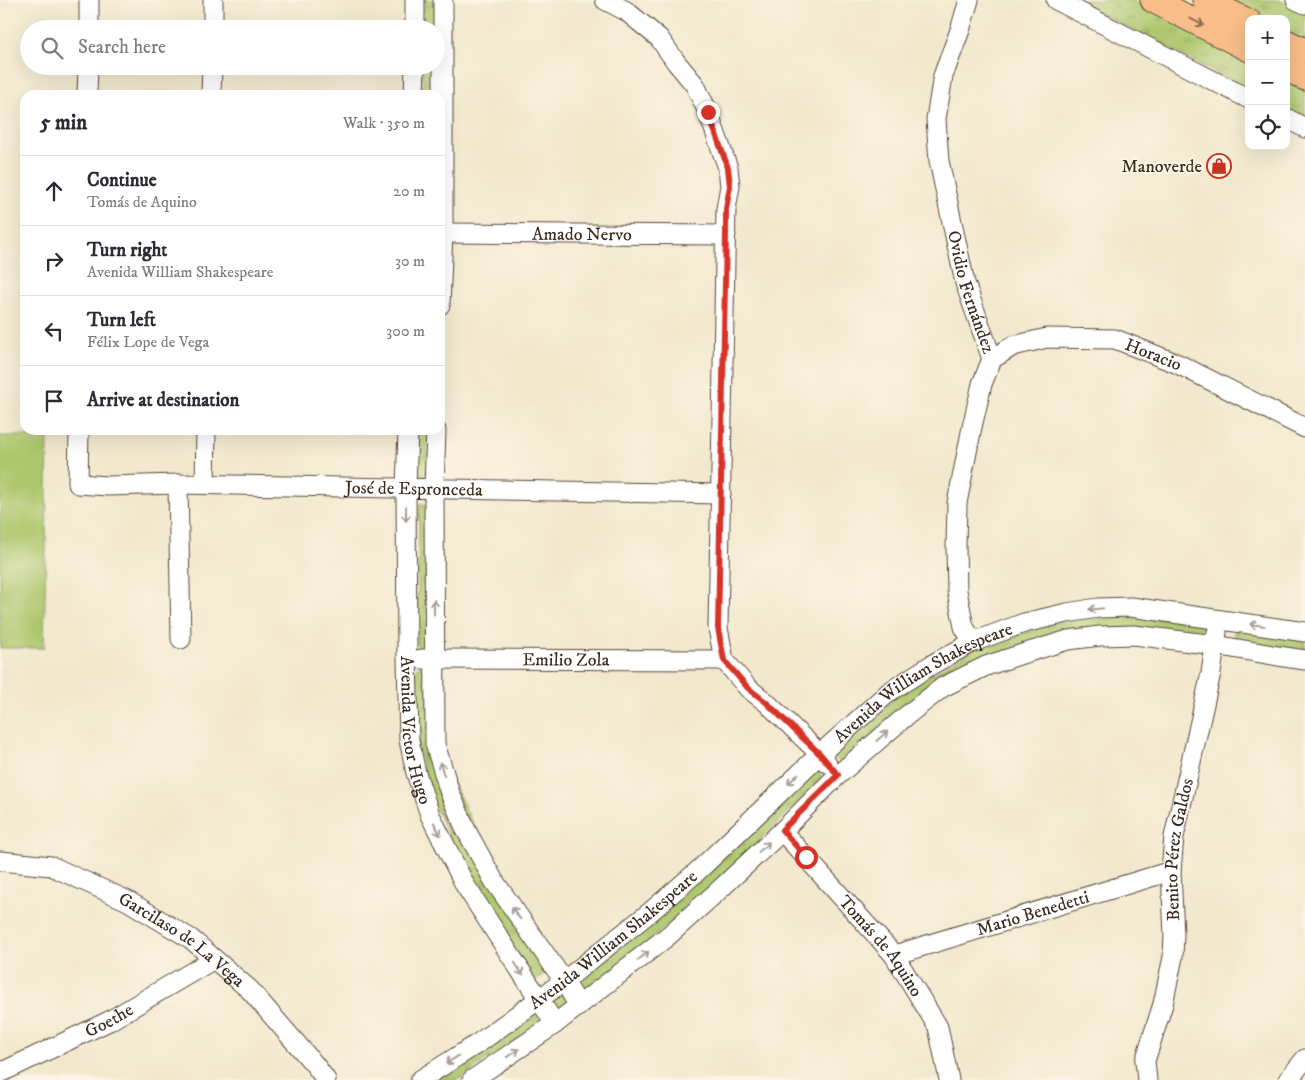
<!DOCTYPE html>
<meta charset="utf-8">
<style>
:root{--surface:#fff;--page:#f7f7f7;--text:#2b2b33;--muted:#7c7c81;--line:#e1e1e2}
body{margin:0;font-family:"IM FELL DW Pica",serif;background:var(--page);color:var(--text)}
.controls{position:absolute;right:15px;top:15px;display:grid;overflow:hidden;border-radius:10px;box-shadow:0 5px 20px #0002}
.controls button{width:45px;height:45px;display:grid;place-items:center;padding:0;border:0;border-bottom:1px solid var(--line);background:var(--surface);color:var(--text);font:25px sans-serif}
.stop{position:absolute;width:15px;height:15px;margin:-11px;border:4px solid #d93025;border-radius:50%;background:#fff}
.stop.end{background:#d93025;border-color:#fff;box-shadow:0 1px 5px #0008}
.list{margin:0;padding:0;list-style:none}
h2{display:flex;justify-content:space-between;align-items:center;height:65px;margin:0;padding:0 20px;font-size:21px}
h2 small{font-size:16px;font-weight:400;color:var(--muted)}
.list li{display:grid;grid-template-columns:32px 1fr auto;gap:15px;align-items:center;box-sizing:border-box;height:70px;padding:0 20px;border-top:1px solid var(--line)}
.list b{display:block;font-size:19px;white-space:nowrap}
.list p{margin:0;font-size:16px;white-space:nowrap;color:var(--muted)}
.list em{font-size:16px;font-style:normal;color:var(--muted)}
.icon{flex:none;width:28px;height:28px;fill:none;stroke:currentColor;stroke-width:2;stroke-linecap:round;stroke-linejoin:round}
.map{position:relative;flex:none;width:1305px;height:1080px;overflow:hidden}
.search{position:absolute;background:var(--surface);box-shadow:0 5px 20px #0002;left:20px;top:20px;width:425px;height:55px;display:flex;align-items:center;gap:12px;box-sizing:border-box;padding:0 18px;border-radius:28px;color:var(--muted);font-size:19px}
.panel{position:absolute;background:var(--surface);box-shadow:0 5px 20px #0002;left:20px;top:90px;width:425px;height:345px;border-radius:15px}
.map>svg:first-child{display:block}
.grass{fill:url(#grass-tufts);stroke:#747846}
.garden{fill:#adc76d;stroke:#747846}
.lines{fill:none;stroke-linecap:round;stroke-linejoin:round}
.minor-casing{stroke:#564638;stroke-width:21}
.major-casing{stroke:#564638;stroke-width:27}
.minor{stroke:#fff;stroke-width:19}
.major{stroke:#f8bd89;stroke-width:25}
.oneway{stroke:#906c4e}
.oneway2{stroke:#a79f9a}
.route{stroke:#d93025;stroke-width:6}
.labels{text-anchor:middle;stroke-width:4;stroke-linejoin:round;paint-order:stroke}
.poi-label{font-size:18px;fill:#3b2a1e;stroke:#fcf5e5;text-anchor:end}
.street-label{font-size:18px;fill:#3b2a1e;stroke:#fcf5e5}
</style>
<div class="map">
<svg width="1305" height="1080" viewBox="0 0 1305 1080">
<defs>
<pattern id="grass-tufts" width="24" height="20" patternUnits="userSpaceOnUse" patternTransform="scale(1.25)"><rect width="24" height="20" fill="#adc76d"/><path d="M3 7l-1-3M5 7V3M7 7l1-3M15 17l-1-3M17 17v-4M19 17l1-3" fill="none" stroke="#8ea259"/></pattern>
</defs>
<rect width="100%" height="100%" fill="#fcf5e5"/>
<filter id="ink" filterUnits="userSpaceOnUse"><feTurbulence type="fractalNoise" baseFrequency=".02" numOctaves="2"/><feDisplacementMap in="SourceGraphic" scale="10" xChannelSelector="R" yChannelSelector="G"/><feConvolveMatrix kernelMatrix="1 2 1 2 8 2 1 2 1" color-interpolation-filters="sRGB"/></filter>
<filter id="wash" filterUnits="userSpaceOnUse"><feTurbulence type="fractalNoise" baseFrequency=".0096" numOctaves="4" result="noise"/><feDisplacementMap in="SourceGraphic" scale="20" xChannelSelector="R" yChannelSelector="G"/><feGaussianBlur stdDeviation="1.12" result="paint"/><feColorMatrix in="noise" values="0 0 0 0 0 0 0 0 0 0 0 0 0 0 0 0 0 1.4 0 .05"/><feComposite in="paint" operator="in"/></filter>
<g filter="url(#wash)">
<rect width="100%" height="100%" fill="#f2e8cd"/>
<!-- grass -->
<g class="grass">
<path d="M424 0H436V29H423Z"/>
<path d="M1075 0H1134L1249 58V90Z"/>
<path d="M1218 0H1279L1305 13V45L1286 35V19H1254Z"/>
<path d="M423 66H436V95H422Z"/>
<path d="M1286 77 1305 87V118L1286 109Z"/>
<path d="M416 430H428L427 477H415Z"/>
<path d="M419 504H426L427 649C422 650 420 649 417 646Z"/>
<path d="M1132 613 1204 624 1205 628 1200 635 1132 627 984 659 844 761 839 762 833 755 894 698 976 647 1069 619Z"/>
<path d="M1236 628 1305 637V651L1237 641C1233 636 1233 634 1236 628Z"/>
<path d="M427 665 429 736 545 967C545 975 542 977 535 980L466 871 433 803 415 738 416 669 418 666Z"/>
<path d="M816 771 820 774 822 779 714 885 661 931 582 996 572 984 811 773Z"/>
<path d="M562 992 570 1002 554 1014 547 1004Z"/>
<path d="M534 1012 542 1023 458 1080H433Z"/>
</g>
<!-- garden -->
<path class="garden" d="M0 436H48L44 648H0Z"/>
</g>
<g filter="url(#ink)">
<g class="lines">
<defs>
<g id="minor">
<path d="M605 0 626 11 659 38 676 62 695 85 708 112 728 168 730 186 726 209 718 628 724 660 748 688 767 703 820 754 827 763"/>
<path id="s1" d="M969 0 960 30 943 76 936 119 939 161 965 283 992 359 982 384 972 427 957 503 956 548 957 591 964 627 973 642"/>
<path d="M1056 0 1249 99"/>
<path d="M1296 0 1305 4"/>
<path d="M89 29V0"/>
<path d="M213 29V0"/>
<path d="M415 29V0"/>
<path d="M87 95 88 66"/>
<path d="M211 95 212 66"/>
<path d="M414 95 415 66"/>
<path d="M1286 118 1305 128"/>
<path id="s2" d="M440 233 726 235"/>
<path d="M440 305 443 233V0"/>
<path id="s3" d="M992 359 1013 346 1047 338 1115 339 1178 364 1305 428"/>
<path id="s4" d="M79 430 78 484 108 486 178 484 721 494"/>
<path id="s5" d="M408 430 406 488 407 659 409 740 416 773 430 815 465 885 555 1024"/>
<path d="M436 430 434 489 435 744 450 793 466 830 494 881 564 981 579 1006"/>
<path d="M178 484 181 639"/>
<path d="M205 484 206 430"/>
<path id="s6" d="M421 659 724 660"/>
<path id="s7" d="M782 831 894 955 938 1027 949 1080"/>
<path id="s8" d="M0 861 51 866 128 901 191 939 250 990 315 1065 326 1080"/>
<path id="s9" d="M894 955 1171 871"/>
<path id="s10" d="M0 1073 109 1021 214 959"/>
<path id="s11" d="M420 1080 480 1042 564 981 649 913 700 869 820 754 889 692 931 665 973 642 1024 623 1067 613 1098 608 1131 607 1305 632"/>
<path d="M472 1080 555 1024 668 936 718 891 782 831 838 775 906 716 943 687 986 666 1019 655 1068 640 1100 636 1134 635 1215 645 1278 656 1305 660"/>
<path id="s12" d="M1147 1080 1145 1061 1163 1004 1173 957 1174 935 1171 871 1174 837 1211 673 1217 632"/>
<path d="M1288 1080 1305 1059"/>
</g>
<g id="major">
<path d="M1153 0 1249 49"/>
<path d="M1205 0 1249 22"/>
<path d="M1286 42 1305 51"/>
<path d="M1286 68 1305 78"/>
</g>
</defs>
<!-- minor casing -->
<use href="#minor" class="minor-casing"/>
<!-- major casing -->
<use href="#major" class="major-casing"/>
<!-- minor -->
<use href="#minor" class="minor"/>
<!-- major -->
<use href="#major" class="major"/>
</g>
<!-- one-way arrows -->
<defs><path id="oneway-shaft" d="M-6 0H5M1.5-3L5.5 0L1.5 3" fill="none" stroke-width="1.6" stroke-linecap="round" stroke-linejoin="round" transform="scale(1.25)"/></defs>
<use class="oneway" href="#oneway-shaft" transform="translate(1197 22) rotate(27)"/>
<g class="oneway2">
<use href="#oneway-shaft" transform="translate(406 514) rotate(90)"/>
<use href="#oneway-shaft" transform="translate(434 607) rotate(-90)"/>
<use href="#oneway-shaft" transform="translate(1096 609) rotate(174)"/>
<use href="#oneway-shaft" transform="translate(1257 625) rotate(-172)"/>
<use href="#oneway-shaft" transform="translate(882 736) rotate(-41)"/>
<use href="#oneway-shaft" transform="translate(442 769) rotate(-107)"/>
<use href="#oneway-shaft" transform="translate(793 779) rotate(136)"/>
<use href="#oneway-shaft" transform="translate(437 829) rotate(63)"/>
<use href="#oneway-shaft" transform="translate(764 847) rotate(-43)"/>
<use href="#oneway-shaft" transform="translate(516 913) rotate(-125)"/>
<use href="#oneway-shaft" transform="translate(643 956) rotate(-39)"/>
<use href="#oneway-shaft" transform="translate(519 969) rotate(57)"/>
<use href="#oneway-shaft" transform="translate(513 1053) rotate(-34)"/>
<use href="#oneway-shaft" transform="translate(452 1060) rotate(147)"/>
</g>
</g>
<g class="lines" filter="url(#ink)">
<!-- route -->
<path class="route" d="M708 112 728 168 730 186 726 209V235L718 628 724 660 748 688 767 703 802 737 820 754 838 775 782 830 806 857"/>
</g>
<!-- icons -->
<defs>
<symbol id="shop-ring" viewBox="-11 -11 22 22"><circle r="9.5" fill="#fcf5e5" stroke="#c8321e" stroke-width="1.5"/><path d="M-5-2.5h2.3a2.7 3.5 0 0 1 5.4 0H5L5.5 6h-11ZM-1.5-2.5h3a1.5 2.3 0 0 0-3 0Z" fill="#c8321e"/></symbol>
</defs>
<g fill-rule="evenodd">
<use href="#shop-ring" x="1205" y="152" width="28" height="28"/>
</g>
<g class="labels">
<!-- poi labels -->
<g class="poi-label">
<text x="1202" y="172">Manoverde</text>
</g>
<!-- street labels -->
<g class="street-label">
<text dy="6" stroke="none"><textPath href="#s2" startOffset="142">Amado Nervo</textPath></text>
<text dy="6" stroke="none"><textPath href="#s1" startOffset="301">Ovidio Fernández</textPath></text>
<text dy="6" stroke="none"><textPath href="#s3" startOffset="169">Horacio</textPath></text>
<text dy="6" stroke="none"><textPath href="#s4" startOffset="390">José de Espronceda</textPath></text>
<text dy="6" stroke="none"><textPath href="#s6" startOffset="145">Emilio Zola</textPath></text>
<text dy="6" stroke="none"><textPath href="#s11" startOffset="644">Avenida William Shakespeare</textPath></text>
<text dy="6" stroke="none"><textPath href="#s5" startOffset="301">Avenida Víctor Hugo</textPath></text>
<text dy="6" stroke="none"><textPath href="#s12" startOffset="235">Benito Pérez Galdos</textPath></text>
<text dy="6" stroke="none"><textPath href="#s9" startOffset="145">Mario Benedetti</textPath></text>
<text dy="6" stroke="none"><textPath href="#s11" startOffset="239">Avenida William Shakespeare</textPath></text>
<text dy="6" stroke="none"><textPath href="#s8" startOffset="202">Garcilaso de La Vega</textPath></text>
<text dy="6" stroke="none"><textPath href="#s7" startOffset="152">Tomás de Aquino</textPath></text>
<text dy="6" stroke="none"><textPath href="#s10" startOffset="121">Goethe</textPath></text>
</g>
</g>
</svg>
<div class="controls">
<button>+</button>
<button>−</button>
<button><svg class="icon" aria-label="locate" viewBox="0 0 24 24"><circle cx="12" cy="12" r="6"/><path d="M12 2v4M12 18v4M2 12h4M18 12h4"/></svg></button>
</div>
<div class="stop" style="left:806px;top:857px"></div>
<div class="stop end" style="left:708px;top:112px"></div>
<div class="search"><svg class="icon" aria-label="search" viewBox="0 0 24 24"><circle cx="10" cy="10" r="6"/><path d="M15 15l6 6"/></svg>Search here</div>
<section class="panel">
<h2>5 min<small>Walk · 350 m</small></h2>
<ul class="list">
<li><svg class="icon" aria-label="ahead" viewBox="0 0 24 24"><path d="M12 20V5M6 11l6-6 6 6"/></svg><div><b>Continue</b><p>Tomás de Aquino</p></div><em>20 m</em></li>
<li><svg class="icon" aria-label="right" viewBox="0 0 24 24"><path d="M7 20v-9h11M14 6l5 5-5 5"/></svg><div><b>Turn right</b><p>Avenida William Shakespeare</p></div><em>30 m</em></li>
<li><svg class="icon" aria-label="left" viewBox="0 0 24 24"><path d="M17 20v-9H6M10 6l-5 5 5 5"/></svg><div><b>Turn left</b><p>Félix Lope de Vega</p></div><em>300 m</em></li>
<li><svg class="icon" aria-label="arrive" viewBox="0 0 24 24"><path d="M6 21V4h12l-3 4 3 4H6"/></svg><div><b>Arrive at destination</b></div></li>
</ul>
</section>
</div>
